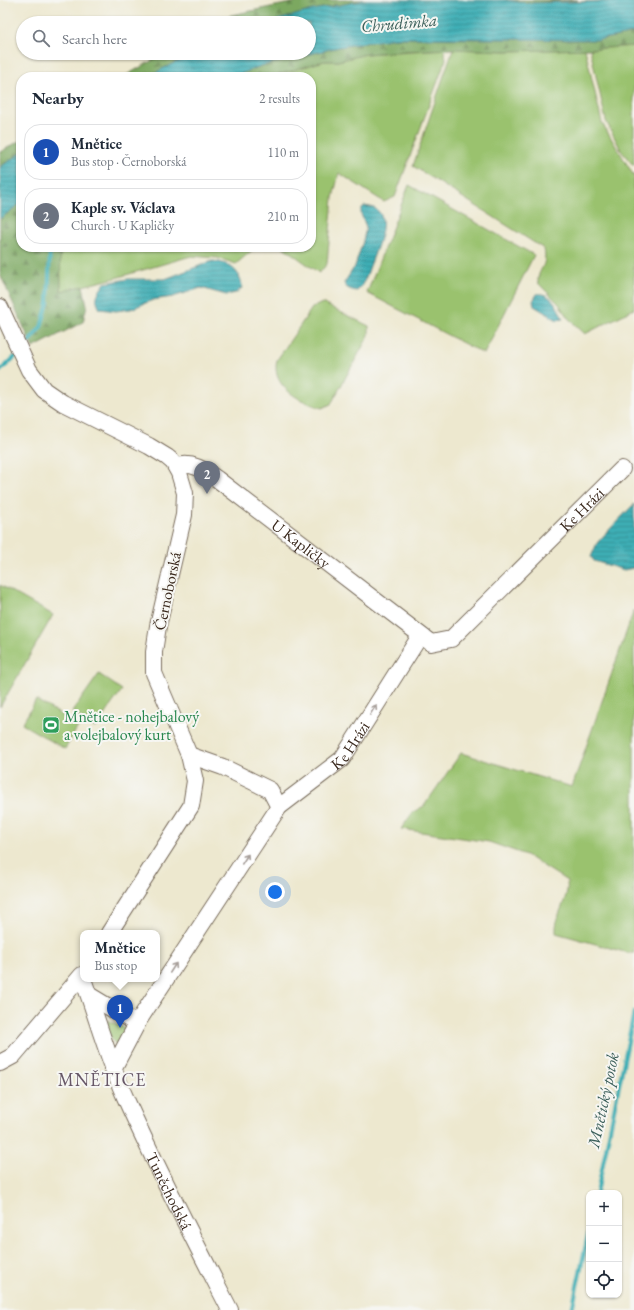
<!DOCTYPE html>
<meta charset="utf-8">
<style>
:root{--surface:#fff;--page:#f2f2f3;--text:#1f2937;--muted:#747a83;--line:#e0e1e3;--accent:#c8321e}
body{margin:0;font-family:"EB Garamond",serif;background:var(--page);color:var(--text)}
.controls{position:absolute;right:12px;bottom:12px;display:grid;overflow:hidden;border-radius:8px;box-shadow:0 1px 3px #0004}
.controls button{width:36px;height:36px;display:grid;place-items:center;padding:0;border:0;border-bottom:1px solid var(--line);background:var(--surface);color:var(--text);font:20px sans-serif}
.you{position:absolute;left:275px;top:892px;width:14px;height:14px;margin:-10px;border:3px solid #fff;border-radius:50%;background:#1a73e8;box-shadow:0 0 0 6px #1a73e833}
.badge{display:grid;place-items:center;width:26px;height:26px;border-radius:50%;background:var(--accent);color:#fff;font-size:13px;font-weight:700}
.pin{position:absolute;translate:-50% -33px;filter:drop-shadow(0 1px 2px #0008)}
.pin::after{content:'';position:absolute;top:21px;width:14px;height:12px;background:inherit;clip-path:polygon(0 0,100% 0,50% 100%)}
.popup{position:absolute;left:80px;top:930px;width:80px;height:52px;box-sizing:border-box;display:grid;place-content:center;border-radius:8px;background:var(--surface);filter:drop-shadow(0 1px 3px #0005);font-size:13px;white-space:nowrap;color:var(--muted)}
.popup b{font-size:15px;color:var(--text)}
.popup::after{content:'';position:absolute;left:50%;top:100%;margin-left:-8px;border:8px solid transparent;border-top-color:var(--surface)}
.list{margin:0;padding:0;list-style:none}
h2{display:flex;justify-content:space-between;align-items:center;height:52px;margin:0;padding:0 16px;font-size:17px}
h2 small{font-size:13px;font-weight:400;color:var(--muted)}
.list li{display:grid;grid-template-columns:26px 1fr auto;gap:12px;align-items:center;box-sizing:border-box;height:56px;margin:0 8px 8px;padding:0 8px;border:1px solid var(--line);border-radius:16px}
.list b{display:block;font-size:15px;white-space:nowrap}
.list p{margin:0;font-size:13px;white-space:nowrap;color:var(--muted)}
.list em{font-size:13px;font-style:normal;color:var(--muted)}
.icon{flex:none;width:22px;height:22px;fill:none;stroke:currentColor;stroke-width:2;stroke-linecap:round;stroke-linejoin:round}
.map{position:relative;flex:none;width:634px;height:1310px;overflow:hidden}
.search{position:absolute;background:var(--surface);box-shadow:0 1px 3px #0004;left:16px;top:16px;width:300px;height:44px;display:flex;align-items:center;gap:10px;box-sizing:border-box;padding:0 14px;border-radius:22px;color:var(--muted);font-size:15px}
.panel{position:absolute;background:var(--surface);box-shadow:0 1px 3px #0004;left:16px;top:72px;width:300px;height:180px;border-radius:16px}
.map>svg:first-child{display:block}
.green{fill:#9ac26e;stroke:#6a7646}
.forest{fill:url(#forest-firs);stroke:#5b6940}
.water{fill:url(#water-rules);stroke:#3c6c6a}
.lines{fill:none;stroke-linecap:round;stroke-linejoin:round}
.stream{stroke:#3caeb5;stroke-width:4}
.minor-casing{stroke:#796c5c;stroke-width:18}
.minor{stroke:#fff;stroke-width:16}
.oneway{stroke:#a79f9a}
.labels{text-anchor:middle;stroke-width:4;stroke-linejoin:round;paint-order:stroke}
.street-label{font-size:16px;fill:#3b2a1e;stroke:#f6f6f2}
.leisure-label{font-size:16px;fill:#27864d;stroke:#f6f6f2;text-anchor:start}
.water-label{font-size:17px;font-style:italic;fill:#3b5f5a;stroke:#f6f6f2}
.quarter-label{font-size:18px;letter-spacing:1px;fill:#685868;stroke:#f6f6f2}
</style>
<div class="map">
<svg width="634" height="1310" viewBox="0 0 634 1310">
<defs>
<pattern id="forest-firs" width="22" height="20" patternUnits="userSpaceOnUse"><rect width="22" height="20" fill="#7ba861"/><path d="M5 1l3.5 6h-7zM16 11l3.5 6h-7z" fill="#66894f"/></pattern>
<pattern id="water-rules" width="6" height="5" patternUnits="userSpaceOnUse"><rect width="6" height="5" fill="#3caeb5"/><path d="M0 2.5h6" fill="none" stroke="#348e93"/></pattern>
</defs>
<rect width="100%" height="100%" fill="#f6f6f2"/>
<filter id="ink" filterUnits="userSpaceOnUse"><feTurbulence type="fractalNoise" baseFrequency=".025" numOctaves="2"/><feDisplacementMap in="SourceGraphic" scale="8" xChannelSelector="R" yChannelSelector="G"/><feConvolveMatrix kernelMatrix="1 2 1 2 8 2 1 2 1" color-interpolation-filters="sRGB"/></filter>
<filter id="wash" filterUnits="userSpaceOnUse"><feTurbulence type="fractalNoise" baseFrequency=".012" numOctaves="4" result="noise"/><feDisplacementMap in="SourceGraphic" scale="16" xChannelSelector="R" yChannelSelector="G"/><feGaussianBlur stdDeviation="0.9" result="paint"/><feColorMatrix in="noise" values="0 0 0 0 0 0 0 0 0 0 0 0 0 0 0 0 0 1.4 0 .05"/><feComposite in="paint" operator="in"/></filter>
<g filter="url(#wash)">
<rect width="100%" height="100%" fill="#ede8cf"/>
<!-- green -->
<g class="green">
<path d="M634 46V166L622 152 606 121 590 49Z"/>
<path d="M444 49 446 59 395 197 384 202 339 173 333 198 327 264 319 273 283 247H311V77H270L324 61H338L366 54Z"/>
<path d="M453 49 506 51 585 49 602 123 634 176V309L585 334 568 318 559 304 538 283C537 268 548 269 544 249L413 166Z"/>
<path d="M409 185 534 255 484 354 367 293Z"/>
<path d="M60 247H256L236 264 218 258 191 256 112 279 61 291Z"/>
<path d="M322 303 369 326V335L331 404 322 408C301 402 270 387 277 360L312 308Z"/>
<path d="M0 585 53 615 0 707Z"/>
<path d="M634 610V953H628L556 933C554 915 570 899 567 881L526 855 489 842 401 829 413 812 424 806 461 753 572 787Z"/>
<path d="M99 674 122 690 95 728 72 712Z"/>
<path d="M36 700 79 725 65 749 22 724Z"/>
<path d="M108 1020 126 1029 117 1044C109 1041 105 1027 108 1020Z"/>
</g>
<!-- forest -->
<g class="forest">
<path d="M305 0H366L313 10 267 23H218L231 15Z"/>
<path d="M505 0H578L530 3Z"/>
<path d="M634 33V46L590 49 506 51 453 49 404 51 366 54 338 61H324L270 77H233L261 66 339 47 396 38 598 40Z"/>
<path d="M165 53H194L146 77H123Z"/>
<path d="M21 140V153L0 167V152Z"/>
<path d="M21 203V247H60L61 291 83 286 87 305 83 322 33 348 0 274V219Z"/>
</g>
<!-- water -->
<g class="water">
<path d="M366 0H505L530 3 634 0V33L598 40 396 38 339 47 261 66 233 77H146L194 53H309V23H267L313 10Z"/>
<path d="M21 153V203L0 219V167Z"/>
<path d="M364 206C396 207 378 244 372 261 368 270 365 285 357 291 351 290 346 289 344 283L355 266 363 241 366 227 361 214V209Z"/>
<path d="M212 261C228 262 242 271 242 288L236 293 226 295 201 288 173 297 153 300 131 309 116 311 100 309C93 297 98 293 105 283L128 279H165Z"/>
<path d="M537 294C551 292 558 307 563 319L557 320 534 306 533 301Z"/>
<path d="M634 504V568L624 570 594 561 591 557 597 543 607 532Z"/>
</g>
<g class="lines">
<!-- stream -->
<g class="stream">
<path d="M23 349 41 327 48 303 50 247"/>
<path d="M0 371 18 354"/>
<path d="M597 1193 634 1012"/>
<path d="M572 1310 589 1230"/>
</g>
</g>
</g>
<g filter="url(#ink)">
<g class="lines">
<defs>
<g id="minor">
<path d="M0 307 29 370 44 390 63 403 149 446 167 457 173 462 179 473 185 493 184 515 158 626 154 652V673L189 755 195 781 191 806 109 933"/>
<path id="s1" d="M176 467C190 460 206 471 217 479L431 643 451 639 622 469"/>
<path d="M189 755 223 767 270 790 279 807"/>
<path id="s2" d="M83 979C97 1018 108 1059 125 1097 157 1169 194 1240 230 1310"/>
<path d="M89 995 137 1024"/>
<path d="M0 1063 13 1056 82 975"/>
<path id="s3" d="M113 1069 139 1020 279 807 342 759 420 636"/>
</g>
</defs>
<!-- minor casing -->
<use href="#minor" class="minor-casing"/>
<!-- minor -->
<use href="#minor" class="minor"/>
</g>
<!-- one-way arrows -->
<defs><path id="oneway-shaft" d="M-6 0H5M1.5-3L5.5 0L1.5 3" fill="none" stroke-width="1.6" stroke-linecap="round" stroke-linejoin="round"/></defs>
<g class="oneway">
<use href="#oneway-shaft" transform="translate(373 710) rotate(-58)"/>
<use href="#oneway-shaft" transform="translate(245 859) rotate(-57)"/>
<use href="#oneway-shaft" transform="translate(173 968) rotate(-57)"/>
</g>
</g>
<!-- icons -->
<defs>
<symbol id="stadium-square" viewBox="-11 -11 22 22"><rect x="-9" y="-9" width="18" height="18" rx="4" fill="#2e9e5b" stroke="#f6f6f2"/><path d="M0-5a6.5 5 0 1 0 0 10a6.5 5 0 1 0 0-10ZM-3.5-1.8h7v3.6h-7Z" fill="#fff"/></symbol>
</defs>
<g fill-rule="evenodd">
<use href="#stadium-square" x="41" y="715" width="20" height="20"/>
</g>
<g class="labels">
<!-- street labels -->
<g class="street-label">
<text dy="6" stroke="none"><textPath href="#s1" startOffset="519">Ke Hrázi</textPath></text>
<text dy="6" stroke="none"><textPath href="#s1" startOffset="151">U Kapličky</textPath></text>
<text transform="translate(167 591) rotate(-78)" y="6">Černoborská</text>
<text dy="6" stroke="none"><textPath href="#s3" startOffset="405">Ke Hrázi</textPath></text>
<text dy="6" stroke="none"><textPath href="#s2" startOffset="229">Tuněchodská</textPath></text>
</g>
<!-- leisure labels -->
<g class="leisure-label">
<text x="64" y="722">Mnětice - nohejbalový<tspan x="64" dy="18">a volejbalový kurt</tspan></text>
</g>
<!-- water labels -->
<g class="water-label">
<text transform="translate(399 23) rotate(-5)" y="6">Chrudimka</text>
<text transform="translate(603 1100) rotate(-78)" y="6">Mnětický potok</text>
</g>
<!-- quarter labels -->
<g class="quarter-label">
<text x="102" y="1086">MNĚTICE</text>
</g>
</g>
</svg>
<div class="controls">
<button>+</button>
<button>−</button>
<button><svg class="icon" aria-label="locate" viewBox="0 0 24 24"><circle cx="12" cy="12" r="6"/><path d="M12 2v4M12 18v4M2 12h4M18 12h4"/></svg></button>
</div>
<div class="you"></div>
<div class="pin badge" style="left:120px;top:1028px;background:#1a4fb4">1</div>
<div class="popup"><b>Mnětice</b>Bus stop</div>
<div class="pin badge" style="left:207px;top:494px;background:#6b7280">2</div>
<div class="search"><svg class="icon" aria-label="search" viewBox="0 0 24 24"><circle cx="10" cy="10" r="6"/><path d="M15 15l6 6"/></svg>Search here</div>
<section class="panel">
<h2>Nearby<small>2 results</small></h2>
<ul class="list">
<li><span class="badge" style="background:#1a4fb4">1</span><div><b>Mnětice</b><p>Bus stop · Černoborská</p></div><em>110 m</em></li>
<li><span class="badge" style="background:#6b7280">2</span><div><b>Kaple sv. Václava</b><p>Church · U Kapličky</p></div><em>210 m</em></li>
</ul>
</section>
</div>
